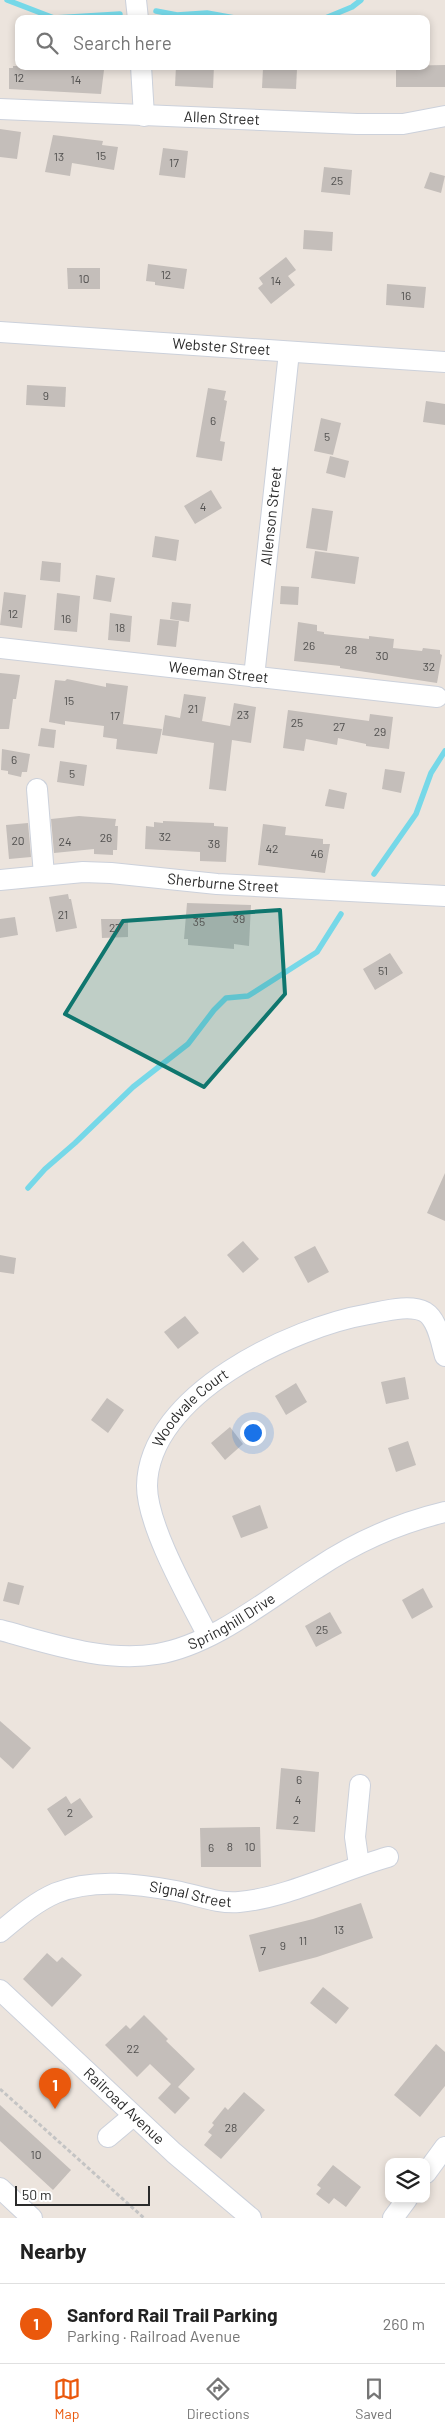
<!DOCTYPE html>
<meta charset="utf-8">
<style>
:root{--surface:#fff;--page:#f6f6f6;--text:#222;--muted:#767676;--line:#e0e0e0;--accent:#ea580c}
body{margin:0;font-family:Barlow,sans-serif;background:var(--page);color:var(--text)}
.controls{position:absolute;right:15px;bottom:15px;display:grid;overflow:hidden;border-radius:10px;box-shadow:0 2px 8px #0003}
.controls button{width:45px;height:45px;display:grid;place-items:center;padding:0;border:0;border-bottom:1px solid var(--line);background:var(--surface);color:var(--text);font:25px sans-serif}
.scale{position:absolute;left:15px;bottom:12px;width:135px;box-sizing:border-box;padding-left:5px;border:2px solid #2b2b2b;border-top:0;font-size:14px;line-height:18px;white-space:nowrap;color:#2b2b2b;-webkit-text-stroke:4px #fff;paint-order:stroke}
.you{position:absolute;left:252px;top:1432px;width:18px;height:18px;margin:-12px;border:4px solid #fff;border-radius:50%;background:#1a73e8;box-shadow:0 0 0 8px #1a73e833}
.badge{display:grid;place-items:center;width:32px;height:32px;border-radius:50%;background:var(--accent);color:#fff;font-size:16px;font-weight:700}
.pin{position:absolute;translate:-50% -41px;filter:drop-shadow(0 1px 2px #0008)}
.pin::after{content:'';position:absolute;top:26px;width:18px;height:15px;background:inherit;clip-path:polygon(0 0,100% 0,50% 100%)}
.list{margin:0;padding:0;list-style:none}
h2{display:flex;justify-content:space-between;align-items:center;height:65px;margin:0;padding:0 20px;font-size:21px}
h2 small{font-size:16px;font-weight:400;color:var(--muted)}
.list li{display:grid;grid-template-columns:32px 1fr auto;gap:15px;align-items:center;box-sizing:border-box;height:80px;padding:0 20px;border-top:1px solid var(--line)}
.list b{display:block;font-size:19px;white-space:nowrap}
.list p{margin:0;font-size:16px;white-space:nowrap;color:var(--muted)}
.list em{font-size:16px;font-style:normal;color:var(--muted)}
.icon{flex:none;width:28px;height:28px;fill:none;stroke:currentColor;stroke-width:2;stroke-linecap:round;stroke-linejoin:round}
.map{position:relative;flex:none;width:445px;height:2218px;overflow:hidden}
.search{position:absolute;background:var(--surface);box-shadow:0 2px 8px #0003;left:15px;right:15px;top:15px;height:55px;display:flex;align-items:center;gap:12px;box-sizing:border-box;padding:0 18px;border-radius:10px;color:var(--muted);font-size:19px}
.sheet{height:145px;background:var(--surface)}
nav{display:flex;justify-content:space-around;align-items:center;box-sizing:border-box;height:70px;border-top:1px solid var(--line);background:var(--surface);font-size:14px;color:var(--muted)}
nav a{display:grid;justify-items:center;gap:2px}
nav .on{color:var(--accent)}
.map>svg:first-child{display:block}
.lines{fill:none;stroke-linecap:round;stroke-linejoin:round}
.stream{stroke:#76d8e8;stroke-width:5.5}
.building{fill:#c4beba}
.minor-casing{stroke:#ccd1db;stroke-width:22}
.path{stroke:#c4c4c4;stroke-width:3;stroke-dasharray:4 2.5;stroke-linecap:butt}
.minor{stroke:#fff;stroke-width:20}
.marked{fill:#0f766e;fill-opacity:0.2;stroke:#0f766e;stroke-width:4;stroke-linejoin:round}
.labels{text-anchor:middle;stroke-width:4;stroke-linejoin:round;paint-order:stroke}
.number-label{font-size:12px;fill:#51504f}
.street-label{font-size:15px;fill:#2b2b2b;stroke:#fff}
</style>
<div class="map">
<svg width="445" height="2218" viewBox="0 0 445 2218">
<rect width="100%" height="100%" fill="#ece4dd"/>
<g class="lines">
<!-- stream -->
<g class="stream">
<path d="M7 0 54 18 120 14"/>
<path d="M156 11 177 15 207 13 240 19"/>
<path d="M323 19 352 7 361 0"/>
<path d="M374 874 416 814 431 773 445 751"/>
<path d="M28 1188 45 1169 75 1143 133 1087 188 1044 214 1010 226 998 248 996 317 952 341 914"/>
</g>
</g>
<!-- building -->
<g class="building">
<path d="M445 65V87H396V66Z"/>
<path d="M13 66H63L104 70 101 94 9 89V68H13Z"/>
<path d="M176 66H214L213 88 175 86Z"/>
<path d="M263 68 297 69 296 89 262 88Z"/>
<path d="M0 129 21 132 17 159 0 157Z"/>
<path d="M53 135 103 141 102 145 118 147 114 170 72 163 70 176 45 172Z"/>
<path d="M163 148 188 151 185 178 159 175Z"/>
<path d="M324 167 352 170 350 195 321 192Z"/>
<path d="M430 172 445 176 441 193 424 188Z"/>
<path d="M304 230 333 232 332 251 303 249Z"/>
<path d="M286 257 296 270 288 276 295 285 271 304 258 288 263 284 259 278Z"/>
<path d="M148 264 187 269 184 289 155 285V282L146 281Z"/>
<path d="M67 268H100V289H68Z"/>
<path d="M387 284 426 287 424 308 386 305Z"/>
<path d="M27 385 66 387 65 407 26 405Z"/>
<path d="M208 388 226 391 224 400 227 401 220 441 225 442 222 461 196 457Z"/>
<path d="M426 401 445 404V425L423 422Z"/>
<path d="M321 418 341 423 333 455 314 451Z"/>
<path d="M330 456 349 461 345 478 326 473Z"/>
<path d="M211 490 222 508 195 524 184 506Z"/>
<path d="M312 508 333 511 327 551 306 548Z"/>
<path d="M155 536 179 540 176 561 152 557Z"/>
<path d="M315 551 359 557 355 584 311 578Z"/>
<path d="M42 561 61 563 60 582 40 580Z"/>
<path d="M96 575 115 578 111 602 93 599Z"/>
<path d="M281 586 299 587 298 605 280 604Z"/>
<path d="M4 592 26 595 22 628 0 625Z"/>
<path d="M57 593 80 596 77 632 54 630Z"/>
<path d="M172 602 191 604 189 622 170 619Z"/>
<path d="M110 613 132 616 130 642 108 640Z"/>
<path d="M160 619 179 621 176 647 157 645Z"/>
<path d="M298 622 317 625V631L324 632V634L369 639V636L394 639 393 648 422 651 423 648 440 650V654L442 655 437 683 340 668V666L294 661Z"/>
<path d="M0 673 20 675 16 699H13L9 729H0Z"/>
<path d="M67 679 106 687V683L128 686 123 724 162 729 157 754 116 749 117 739 103 737 104 726 65 721V725L49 722 55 680 65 681Z"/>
<path d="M184 694 206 697 202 721 230 726 234 703 256 707 251 743 232 740 226 791 209 789 214 743 162 735 165 715 180 718Z"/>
<path d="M288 710 369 721 370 714 393 717 389 749 366 746V744L338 738 337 745 306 739 304 751 283 748Z"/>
<path d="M41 728 56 730 54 748 38 746Z"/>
<path d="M2 749 30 754 27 772H22L21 777 8 774V771L1 770Z"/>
<path d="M60 761 87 765 84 786 57 782Z"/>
<path d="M385 769 405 772 401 793 382 789Z"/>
<path d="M329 789 347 793 344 809 325 806Z"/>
<path d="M79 816 116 819 115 826H118L117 850H113V855L94 854V849L54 853 51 819Z"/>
<path d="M163 821 214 823V826L228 827 226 862 200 861V852L145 849 146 826 154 827V822L163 823Z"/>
<path d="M28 823 31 857 9 859 6 825Z"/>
<path d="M263 824 286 827 285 835 323 839V844H330L325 873 258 865Z"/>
<path d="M68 894 69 899H71L77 928 56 932 49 897Z"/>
<path d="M187 903 251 905 249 946 234 944V949L188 945V939H184Z"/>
<path d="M15 917 18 935 0 938V919Z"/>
<path d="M101 919H128V937L102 938Z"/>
<path d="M390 953 403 973 375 990 363 969Z"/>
<path d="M445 1173V1221L427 1213Z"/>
<path d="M243 1241 259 1259 243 1273 227 1255Z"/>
<path d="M315 1246 329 1272 308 1283 294 1257Z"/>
<path d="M0 1255 16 1258 14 1274 0 1272Z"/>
<path d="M185 1316 199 1333 178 1349 164 1332Z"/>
<path d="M405 1377 409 1399 386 1404 381 1382Z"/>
<path d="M296 1383 307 1402 286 1415 275 1396Z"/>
<path d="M107 1398 124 1410 108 1433 91 1420Z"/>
<path d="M230 1427 243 1444 225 1460 211 1443Z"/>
<path d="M408 1441 416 1465 396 1472 388 1448Z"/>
<path d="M260 1505 268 1528 241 1538 232 1516Z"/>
<path d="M8 1582 24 1586 19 1605 3 1601Z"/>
<path d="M423 1588 433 1607 412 1619 402 1600Z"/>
<path d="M330 1612 342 1633 316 1647 305 1626Z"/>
<path d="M0 1721 31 1748 13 1769 0 1757Z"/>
<path d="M281 1768 319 1772 315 1832 276 1829Z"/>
<path d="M66 1796 71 1804 80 1798 93 1817 65 1836 47 1809Z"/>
<path d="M260 1827 261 1867H201L200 1828Z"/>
<path d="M361 1903 373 1938 317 1957 259 1972 249 1935 313 1919Z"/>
<path d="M47 1953 57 1962 62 1957 82 1975 52 2007 23 1979Z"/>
<path d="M323 1987 349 2008 336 2024 310 2003Z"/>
<path d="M144 2015 168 2039 166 2041 195 2069 178 2087 190 2098 175 2114 158 2098 171 2084 150 2064 137 2077 105 2045 126 2025 130 2029Z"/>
<path d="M436 2044 445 2052V2086L420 2117 394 2095Z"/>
<path d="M244 2092 265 2110 221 2159 204 2145 212 2135 208 2132 214 2125 212 2123 225 2107 228 2110Z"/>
<path d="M0 2105 71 2170 53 2190 0 2141Z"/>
<path d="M333 2165 361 2187 346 2207 334 2198 329 2204 316 2194 321 2188 317 2185Z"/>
</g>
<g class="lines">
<defs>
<g id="minor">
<path d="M136 0 138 19"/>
<path d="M141 66 144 116"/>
<path id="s1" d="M0 109 357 124H403L445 116"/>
<path id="s2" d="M0 332 445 362"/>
<path id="s3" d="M0 648 437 697"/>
<path id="s4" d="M254 677 289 352"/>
<path d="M37 789 44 875"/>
<path id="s5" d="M0 880 83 872 111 873 217 884 445 896"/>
<path id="s6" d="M0 1630C49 1643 105 1663 157 1654 213 1645 269 1598 317 1568 356 1542 399 1523 445 1512"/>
<path id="s7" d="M208 1636C189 1599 147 1526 147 1486 148 1394 293 1327 369 1314 385 1311 410 1304 425 1312 438 1320 441 1343 445 1356"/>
<path d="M359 1865 355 1837 360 1785"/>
<path id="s8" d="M0 1932C17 1918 35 1902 56 1893 93 1878 138 1884 176 1891 197 1895 218 1904 239 1902 286 1898 342 1870 388 1857"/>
<path id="s9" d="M0 1990 174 2153 251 2218"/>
<path d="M108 2137 133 2116"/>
<path d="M426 2173 445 2147"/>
<path d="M0 2188 32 2218"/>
<path d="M393 2218 407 2199"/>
</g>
</defs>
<!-- minor casing -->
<use href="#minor" class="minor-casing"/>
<!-- path -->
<path class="path" d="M0 2089 144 2218"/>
<!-- minor -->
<use href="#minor" class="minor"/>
</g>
<!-- marked area -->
<path class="marked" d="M280 910 285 994 204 1087 65 1014 123 921Z"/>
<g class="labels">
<!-- number labels -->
<g class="number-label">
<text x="19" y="82">12</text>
<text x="76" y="84">14</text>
<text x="101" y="160">15</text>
<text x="59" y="161">13</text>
<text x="174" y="167">17</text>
<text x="337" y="185">25</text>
<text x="166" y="279">12</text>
<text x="84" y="283">10</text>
<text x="276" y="285">14</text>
<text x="406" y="300">16</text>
<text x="46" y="400">9</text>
<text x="213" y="425">6</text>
<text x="327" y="441">5</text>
<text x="203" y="511">4</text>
<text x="13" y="618">12</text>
<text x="66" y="623">16</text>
<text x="120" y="632">18</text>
<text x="309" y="650">26</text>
<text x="351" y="654">28</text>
<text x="382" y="660">30</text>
<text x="429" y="671">32</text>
<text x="69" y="705">15</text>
<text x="193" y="713">21</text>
<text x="243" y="719">23</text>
<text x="115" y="720">17</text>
<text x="297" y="727">25</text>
<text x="339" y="731">27</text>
<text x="380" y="736">29</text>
<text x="14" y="764">6</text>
<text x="72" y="778">5</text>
<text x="165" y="841">32</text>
<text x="106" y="842">26</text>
<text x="18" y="845">20</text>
<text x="65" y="846">24</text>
<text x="214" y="848">38</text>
<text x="272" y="853">42</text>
<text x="317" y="858">46</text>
<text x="63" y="919">21</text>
<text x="239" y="923">39</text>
<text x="199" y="926">35</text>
<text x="115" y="932">27</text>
<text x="383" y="975">51</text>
<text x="322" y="1634">25</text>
<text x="299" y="1784">6</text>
<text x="298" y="1804">4</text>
<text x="70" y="1817">2</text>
<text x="296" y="1824">2</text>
<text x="230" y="1851">8</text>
<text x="250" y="1851">10</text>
<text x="211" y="1852">6</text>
<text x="339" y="1934">13</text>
<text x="303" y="1945">11</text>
<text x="283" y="1950">9</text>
<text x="263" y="1955">7</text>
<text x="133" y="2053">22</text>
<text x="231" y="2132">28</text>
<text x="36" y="2159">10</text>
</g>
<!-- street labels -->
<g class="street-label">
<text dy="5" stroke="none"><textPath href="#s1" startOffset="222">Allen Street</textPath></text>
<text dy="5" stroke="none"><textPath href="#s2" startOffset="222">Webster Street</textPath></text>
<text dy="5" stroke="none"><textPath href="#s4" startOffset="162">Allenson Street</textPath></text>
<text dy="5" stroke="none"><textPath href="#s3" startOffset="220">Weeman Street</textPath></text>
<text dy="5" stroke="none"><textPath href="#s5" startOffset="224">Sherburne Street</textPath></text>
<text dy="5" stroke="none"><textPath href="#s7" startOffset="256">Woodvale Court</textPath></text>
<text dy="5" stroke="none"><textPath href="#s6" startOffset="242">Springhill Drive</textPath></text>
<text dy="5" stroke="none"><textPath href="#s8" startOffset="205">Signal Street</textPath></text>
<text dy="5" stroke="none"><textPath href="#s9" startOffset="170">Railroad Avenue</textPath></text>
</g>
</g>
</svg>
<div class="controls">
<button><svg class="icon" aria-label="layers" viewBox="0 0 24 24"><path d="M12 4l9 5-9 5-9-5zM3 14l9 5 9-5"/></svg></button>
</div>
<div class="scale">50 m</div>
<div class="you"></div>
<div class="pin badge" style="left:55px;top:2109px">1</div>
<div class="search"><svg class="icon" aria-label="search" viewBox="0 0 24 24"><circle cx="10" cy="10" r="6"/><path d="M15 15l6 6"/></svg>Search here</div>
</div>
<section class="sheet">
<h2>Nearby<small></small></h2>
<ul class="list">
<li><span class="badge">1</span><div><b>Sanford Rail Trail Parking</b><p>Parking · Railroad Avenue</p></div><em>260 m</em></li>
</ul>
</section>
<nav>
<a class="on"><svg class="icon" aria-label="map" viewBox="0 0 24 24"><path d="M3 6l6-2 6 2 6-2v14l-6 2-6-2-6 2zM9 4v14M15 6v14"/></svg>Map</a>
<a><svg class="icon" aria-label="directions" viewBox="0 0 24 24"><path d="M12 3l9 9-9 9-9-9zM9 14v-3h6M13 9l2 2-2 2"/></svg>Directions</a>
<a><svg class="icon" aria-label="saved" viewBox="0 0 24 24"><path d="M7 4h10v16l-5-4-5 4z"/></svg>Saved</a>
</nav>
